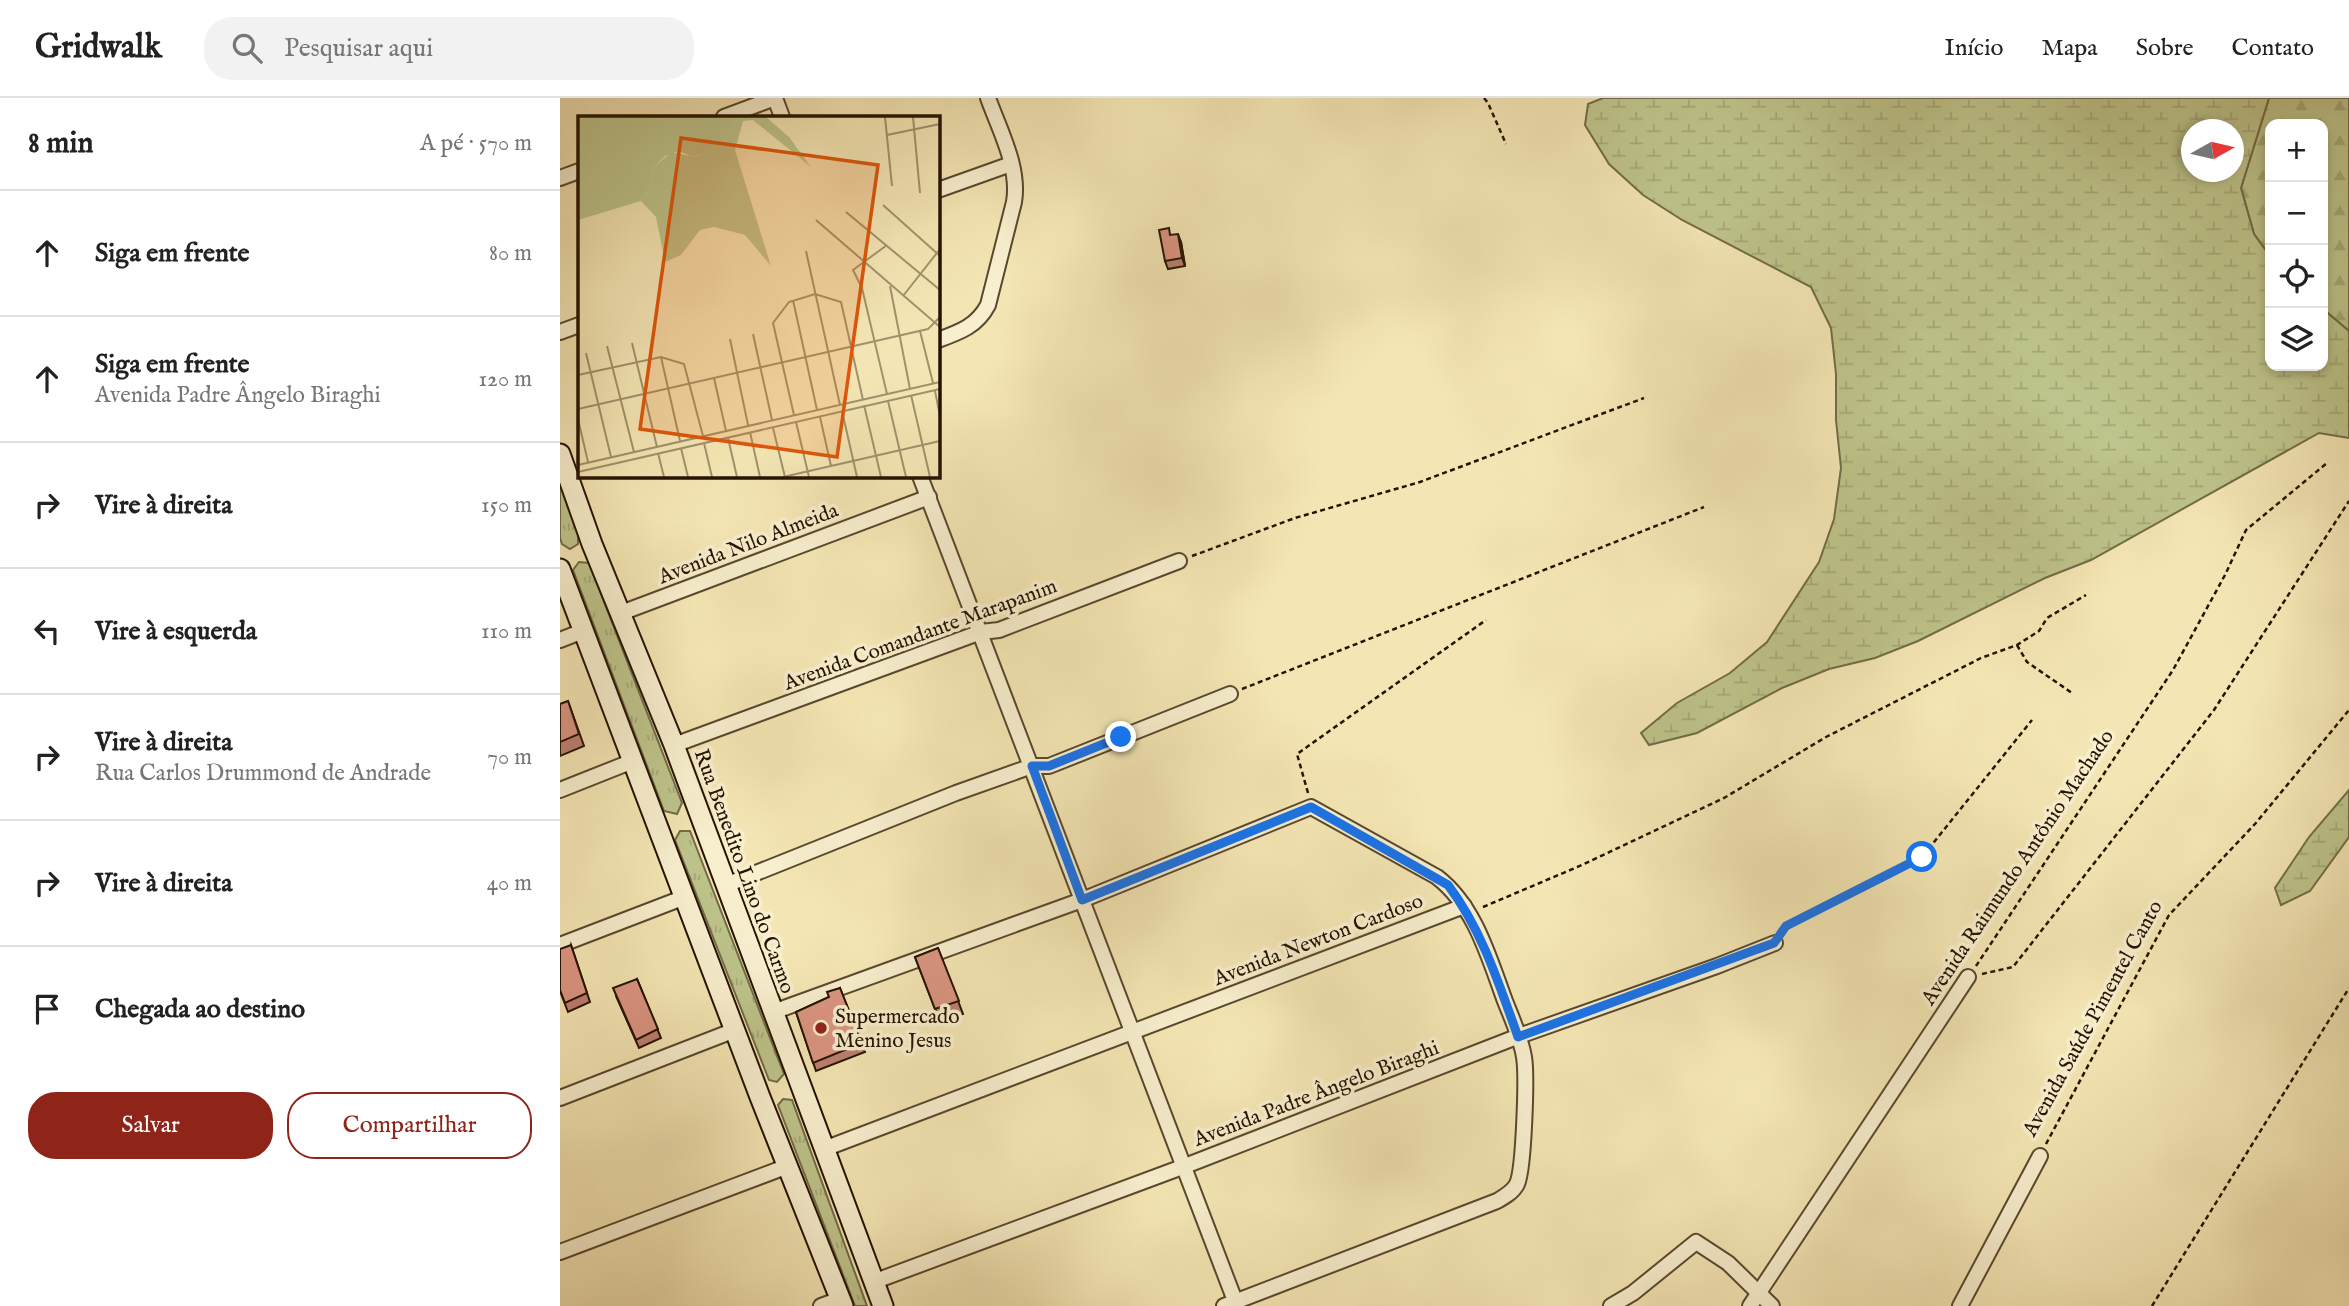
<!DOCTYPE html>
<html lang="pt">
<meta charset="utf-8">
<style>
:root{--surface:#fff;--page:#f2f2f2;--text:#222;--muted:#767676;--line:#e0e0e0;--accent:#8f2418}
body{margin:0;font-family:"IM FELL English",serif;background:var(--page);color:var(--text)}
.controls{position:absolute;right:21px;top:21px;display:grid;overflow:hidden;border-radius:14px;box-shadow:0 4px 10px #0003}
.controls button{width:63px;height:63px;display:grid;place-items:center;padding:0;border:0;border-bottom:2px solid var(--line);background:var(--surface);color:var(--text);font:35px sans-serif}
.compass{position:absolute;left:1621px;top:21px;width:63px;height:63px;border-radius:50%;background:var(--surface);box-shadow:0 4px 10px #0003;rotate:82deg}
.stop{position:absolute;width:21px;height:21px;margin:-16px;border:5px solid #1a73e8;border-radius:50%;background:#fff}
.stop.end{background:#1a73e8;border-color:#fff;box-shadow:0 2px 7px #0008}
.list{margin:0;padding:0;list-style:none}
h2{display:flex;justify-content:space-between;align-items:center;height:91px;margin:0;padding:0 28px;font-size:30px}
h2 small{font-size:23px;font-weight:400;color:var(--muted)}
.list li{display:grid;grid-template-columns:46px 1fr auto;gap:21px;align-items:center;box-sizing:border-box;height:126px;padding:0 28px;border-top:2px solid var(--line)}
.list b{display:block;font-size:26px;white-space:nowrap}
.list p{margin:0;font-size:23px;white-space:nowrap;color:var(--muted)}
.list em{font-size:23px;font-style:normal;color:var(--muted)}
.actions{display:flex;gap:14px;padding:21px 28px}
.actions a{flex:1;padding:16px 0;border:2px solid var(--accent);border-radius:28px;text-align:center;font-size:24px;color:var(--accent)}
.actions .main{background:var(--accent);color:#fff}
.icon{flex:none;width:38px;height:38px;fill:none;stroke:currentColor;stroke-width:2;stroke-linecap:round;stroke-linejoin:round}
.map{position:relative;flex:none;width:1789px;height:1208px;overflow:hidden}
header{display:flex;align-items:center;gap:42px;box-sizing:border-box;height:98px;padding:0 35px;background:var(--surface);border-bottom:2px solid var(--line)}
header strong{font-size:33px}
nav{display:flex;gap:38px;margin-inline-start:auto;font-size:24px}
.search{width:490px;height:63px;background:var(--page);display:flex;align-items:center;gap:18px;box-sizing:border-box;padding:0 24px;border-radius:28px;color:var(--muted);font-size:26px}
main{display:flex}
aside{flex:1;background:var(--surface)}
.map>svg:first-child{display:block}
.grass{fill:url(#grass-tufts);stroke:#726c46;stroke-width:2}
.forest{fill:url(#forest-firs);stroke:#726c46;stroke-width:2}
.wetland{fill:url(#wetland-marsh);stroke:#726c46;stroke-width:2;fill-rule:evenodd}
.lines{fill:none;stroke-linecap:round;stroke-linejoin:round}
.street-casing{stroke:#59482d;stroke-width:18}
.secondary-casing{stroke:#251300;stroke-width:23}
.path{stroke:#251300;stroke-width:2.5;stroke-dasharray:5 3.5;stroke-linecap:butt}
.street{stroke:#f8efce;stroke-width:14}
.secondary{stroke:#f8efce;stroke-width:19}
.wall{fill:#bc8070;stroke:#251300;stroke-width:2}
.shaded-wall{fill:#99685b;stroke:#251300;stroke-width:2}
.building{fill:#db9582;stroke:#251300;stroke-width:2}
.route{stroke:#1a73e8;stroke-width:9}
.poi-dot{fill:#8f2418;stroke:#f8efce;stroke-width:2.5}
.labels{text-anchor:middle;stroke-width:7;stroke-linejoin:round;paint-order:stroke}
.street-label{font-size:21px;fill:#251300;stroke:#f8efce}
.poi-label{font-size:21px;fill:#251300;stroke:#f8efce;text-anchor:start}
.inset-road{fill:none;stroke:#a1926c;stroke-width:2}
.view{fill:#de560b;fill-opacity:0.15;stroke:#de560b;stroke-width:3.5}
.inset-edge{fill:none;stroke:#251300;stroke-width:3.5}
</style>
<header>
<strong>Gridwalk</strong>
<div class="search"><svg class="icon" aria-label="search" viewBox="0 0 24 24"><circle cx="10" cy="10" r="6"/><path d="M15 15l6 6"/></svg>Pesquisar aqui</div>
<nav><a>Início</a><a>Mapa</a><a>Sobre</a><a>Contato</a></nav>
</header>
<main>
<aside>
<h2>8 min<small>A pé · 570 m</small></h2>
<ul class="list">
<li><svg class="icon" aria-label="ahead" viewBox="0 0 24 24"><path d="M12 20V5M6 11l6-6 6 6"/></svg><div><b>Siga em frente</b></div><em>80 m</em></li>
<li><svg class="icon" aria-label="ahead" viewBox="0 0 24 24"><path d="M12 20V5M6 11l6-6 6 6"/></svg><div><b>Siga em frente</b><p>Avenida Padre Ângelo Biraghi</p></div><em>120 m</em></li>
<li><svg class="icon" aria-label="right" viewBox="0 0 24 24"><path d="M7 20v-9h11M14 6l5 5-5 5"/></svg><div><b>Vire à direita</b></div><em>150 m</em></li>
<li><svg class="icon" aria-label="left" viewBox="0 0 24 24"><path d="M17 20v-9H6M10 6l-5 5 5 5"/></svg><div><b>Vire à esquerda</b></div><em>110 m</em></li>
<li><svg class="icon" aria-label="right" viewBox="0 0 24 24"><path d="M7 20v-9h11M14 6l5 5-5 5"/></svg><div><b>Vire à direita</b><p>Rua Carlos Drummond de Andrade</p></div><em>70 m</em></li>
<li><svg class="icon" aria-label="right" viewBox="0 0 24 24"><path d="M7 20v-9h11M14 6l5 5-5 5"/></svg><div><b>Vire à direita</b></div><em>40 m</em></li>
<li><svg class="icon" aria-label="arrive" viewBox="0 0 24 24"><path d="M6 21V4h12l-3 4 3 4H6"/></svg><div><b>Chegada ao destino</b></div></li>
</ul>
<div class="actions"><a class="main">Salvar</a><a>Compartilhar</a></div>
</aside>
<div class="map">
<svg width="1789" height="1208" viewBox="0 0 1789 1208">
<defs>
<pattern id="grass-tufts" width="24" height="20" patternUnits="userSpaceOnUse" patternTransform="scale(1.75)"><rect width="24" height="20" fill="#bec48b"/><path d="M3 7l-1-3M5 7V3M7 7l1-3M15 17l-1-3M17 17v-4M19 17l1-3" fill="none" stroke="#a3a876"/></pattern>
<pattern id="forest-firs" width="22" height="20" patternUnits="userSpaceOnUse" patternTransform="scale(1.75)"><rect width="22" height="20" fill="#bec48b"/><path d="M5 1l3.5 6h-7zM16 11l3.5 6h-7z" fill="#a3a876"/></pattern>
<pattern id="wetland-marsh" width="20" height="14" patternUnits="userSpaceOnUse" patternTransform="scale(1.75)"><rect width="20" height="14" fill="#bec48b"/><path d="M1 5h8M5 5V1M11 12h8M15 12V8" fill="none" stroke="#a3a876"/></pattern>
</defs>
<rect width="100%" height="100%" fill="#f4e6b4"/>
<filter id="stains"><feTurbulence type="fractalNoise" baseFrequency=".00286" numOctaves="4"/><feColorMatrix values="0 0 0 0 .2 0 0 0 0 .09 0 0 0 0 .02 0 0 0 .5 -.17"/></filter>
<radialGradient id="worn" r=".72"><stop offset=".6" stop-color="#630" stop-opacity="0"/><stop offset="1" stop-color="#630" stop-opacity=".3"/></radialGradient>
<!-- grass -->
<g class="grass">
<path d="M0 386 18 433V446L10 451 2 446 0 440Z"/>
<path d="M19 464 29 465 122 705 117 716 104 713 13 472Z"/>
<path d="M120 733H130L224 976 217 984 209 982 115 742Z"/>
<path d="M223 1001 232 1002 307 1208H295L218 1007Z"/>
</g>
<!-- forest -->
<path class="forest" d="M1709 0H1789V233L1763 211V26H1710V158L1694 136 1681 90Z"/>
<!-- wetland -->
<g class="wetland">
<path d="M1043 0H1709L1681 90 1694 136 1710 158V268H1763V211L1789 233V340L1759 335 1531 462 1485 480 1358 543 1315 560 1269 571 1222 590 1137 635 1089 647 1081 635 1117 605 1170 575 1207 544 1259 464 1274 421 1281 370 1276 322V276L1271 230 1251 189 1122 122 1083 97 1049 66 1025 27 1028 6ZM1632 32H1674V74H1632Z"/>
<path d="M1789 692V739L1750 793 1721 807 1715 790 1749 739Z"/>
</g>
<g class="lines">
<defs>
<g id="street">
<path d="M215 0 222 19"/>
<path d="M164 19 215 0"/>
<path d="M0 80 19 73"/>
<path d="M378 92 451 66"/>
<path d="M0 234 19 227"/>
<path d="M378 242C400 234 417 228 428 207L454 104C460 69 439 31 428 0"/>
<path d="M360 378 677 1208"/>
<path d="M61 515 369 399"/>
<path d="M0 542 23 533"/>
<path d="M114 647 421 534 439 532 619 463"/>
<path d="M0 692 73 663"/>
<path d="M166 787 396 695 472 668H489L670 596"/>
<path d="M0 847 125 799"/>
<path d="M213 914 522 802 751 709 877 779C915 808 929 860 945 903 952 921 961 940 964 959 967 977 964 1071 957 1086 953 1094 944 1099 937 1103L664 1208"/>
<path d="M0 1000 175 932"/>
<path d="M264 1051 904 808"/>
<path d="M0 1154 228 1068"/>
<path d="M313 1184 625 1068 959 938 1157 868 1215 845"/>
<path d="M261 1208 280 1201"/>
<path d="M1051 1208 1073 1195 1136 1144 1168 1165 1212 1208"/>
<path d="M1190 1208 1408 879"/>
<path d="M1400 1208 1480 1058"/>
</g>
<g id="secondary">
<path d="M0 356 32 446 114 647 323 1208"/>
<path d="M0 471 200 999 283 1208"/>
</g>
</defs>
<!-- street casing -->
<use href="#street" class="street-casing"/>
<!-- secondary casing -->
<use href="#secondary" class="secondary-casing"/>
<!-- path -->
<g class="path">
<path d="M924 0 928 5 946 46"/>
<path d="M632 458 735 420 860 384 1084 300"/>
<path d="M1457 547 1467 564 1512 595"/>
<path d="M682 591 1144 409"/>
<path d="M748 695 737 656 926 522"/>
<path d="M923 809 1022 767 1164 700 1266 639 1421 560 1457 547 1479 533 1487 520 1526 497"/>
<path d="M1222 834 1226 828 1362 759 1472 622"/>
<path d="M1416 868 1613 572 1665 477 1686 432 1767 365"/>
<path d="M1422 876 1453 869 1654 612 1789 403"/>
<path d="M1486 1046 1609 817 1695 726 1789 612"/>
<path d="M1592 1208 1789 890"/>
</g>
<!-- street -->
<use href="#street" class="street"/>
<!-- secondary -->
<use href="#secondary" class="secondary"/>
</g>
<!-- wall -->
<g class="wall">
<path d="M611 137 621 144 625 168 608 171 605 163Z"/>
<path d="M8 603 24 648 0 658V606Z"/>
<path d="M11 847 30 904 8 914 0 893Z"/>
<path d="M378 850 403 916 380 924 355 859Z"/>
<path d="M77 881 101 940 79 950 56 898Z"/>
<path d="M280 890 305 954 256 973 236 914 269 899Z"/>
</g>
<!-- shaded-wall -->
<path class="shaded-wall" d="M618 136 621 144 625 168 622 160Z"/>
<!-- building -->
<g class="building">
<path d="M609 130 610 137 618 136 622 160 605 163 599 132Z"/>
<path d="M8 603 19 636 0 644V606Z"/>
<path d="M11 847 27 895 5 905 0 892V851Z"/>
<path d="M378 850 399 903 375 911 355 859Z"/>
<path d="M77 881 98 931 76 942 53 890Z"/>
<path d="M280 890 302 945 253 965 236 914 269 899 267 894Z"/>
</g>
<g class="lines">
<!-- route -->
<path class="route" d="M561 639 489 668H472L522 802 751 709 888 787C922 832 939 886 958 939L1214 845 1226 828 1362 759"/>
</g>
<!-- markers -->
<circle class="poi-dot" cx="261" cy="930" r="7"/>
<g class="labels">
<!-- street labels -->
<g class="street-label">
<text transform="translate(188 445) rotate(-21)" y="7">Avenida Nilo Almeida</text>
<text transform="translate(360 536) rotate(-20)" y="7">Avenida Comandante Marapanim</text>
<text transform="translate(1457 769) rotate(-56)" y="7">Avenida Raimundo Antônio Machado</text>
<text transform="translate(185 773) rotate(70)" y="7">Rua Benedito Lino do Carmo</text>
<text transform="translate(758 841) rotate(-21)" y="7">Avenida Newton Cardoso</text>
<text transform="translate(1532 920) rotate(-61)" y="7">Avenida Saúde Pimentel Canto</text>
<text transform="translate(756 995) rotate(-21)" y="7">Avenida Padre Ângelo Biraghi</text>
</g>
<!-- poi labels -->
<g class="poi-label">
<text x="275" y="925">Supermercado<tspan x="275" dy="24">Menino Jesus</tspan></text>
</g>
</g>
<!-- overview -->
<g transform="translate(18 18)">
<rect width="362" height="362" fill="#f4e6b4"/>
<path d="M0 1H160L154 16 131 36 115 41 101 35 87 40 76 51 71 75 63 85 0 104Z" fill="#bec48b"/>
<path d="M160 1H188L211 21 233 51 175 4 165 5 157 34 193 150 167 119 136 111 122 114 103 139 87 146 78 101 63 85 71 75 76 51 94 36 116 41 131 36 154 16Z" fill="#bec48b"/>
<path class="inset-road" d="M307 1 314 70M335 1 342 77M309 19 362 8M305 89 362 140M268 96 362 174M238 104 362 211M228 135 262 289M312 170 332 273M325 180 362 133M215 184 239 294M342 215 355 267M175 218 194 304M152 223 170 309M54 227 79 331M29 230 56 336M8 237 33 341M83 241 102 325M0 259 83 241 106 248 125 320M136 262 148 315M357 275 362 300M309 278 284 172 275 154 309 129M333 279 352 361M310 285 328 361M286 289 303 361M0 293 350 213 362 201M264 295 279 361M216 299 195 207 211 186 237 178 263 186 285 284M242 301 253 350M0 303 10 346M218 306 231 361M195 312 207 361M172 316 182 361M150 322 159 361M126 327 134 361M103 332 110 361M80 337 86 361M0 349 362 266M0 356 362 273M205 361 362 325"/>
<path class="view" d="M103 22 300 49 259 341 62 313Z"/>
<rect width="362" height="362" class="inset-edge"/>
</g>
<rect width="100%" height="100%" filter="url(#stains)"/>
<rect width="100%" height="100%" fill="url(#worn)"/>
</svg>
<div class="controls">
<button>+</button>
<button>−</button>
<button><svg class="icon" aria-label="locate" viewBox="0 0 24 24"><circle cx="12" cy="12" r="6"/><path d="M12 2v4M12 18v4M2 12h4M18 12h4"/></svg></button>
<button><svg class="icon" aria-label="layers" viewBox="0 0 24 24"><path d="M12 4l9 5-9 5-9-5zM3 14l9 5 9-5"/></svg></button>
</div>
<svg class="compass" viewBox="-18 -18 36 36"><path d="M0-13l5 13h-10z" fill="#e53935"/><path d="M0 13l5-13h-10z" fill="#767676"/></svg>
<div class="stop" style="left:1362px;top:759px"></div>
<div class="stop end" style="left:561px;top:639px"></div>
</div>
</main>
